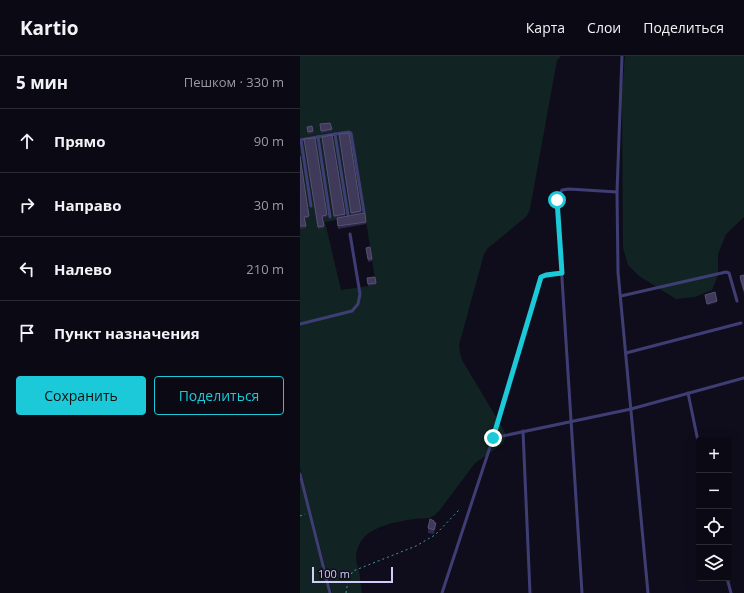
<!DOCTYPE html>
<html lang="ru">
<meta charset="utf-8">
<style>
:root{--surface:#0b0a14;--page:#14131d;--text:#f1f3f6;--muted:#9a9aa0;--line:#2b2b34;--accent:#1bc9d8}
body{margin:0;font-family:"Open Sans",sans-serif;background:var(--page);color:var(--text)}
.controls{position:absolute;right:12px;bottom:12px;display:grid;overflow:hidden;border-radius:4px;box-shadow:0 4px 16px #0002}
.controls button{width:36px;height:36px;display:grid;place-items:center;padding:0;border:0;border-bottom:1px solid var(--line);background:var(--surface);color:var(--text);font:20px sans-serif}
.scale{position:absolute;left:12px;bottom:10px;width:81px;box-sizing:border-box;padding-left:4px;border:2px solid #d1cdf9;border-top:0;font-size:11px;line-height:14px;white-space:nowrap;color:#d1cdf9;-webkit-text-stroke:3px #0f0d1b;paint-order:stroke}
.stop{position:absolute;width:12px;height:12px;margin:-9px;border:3px solid #1bc9d8;border-radius:50%;background:#fff}
.stop.end{background:#1bc9d8;border-color:#fff;box-shadow:0 1px 4px #0008}
.list{margin:0;padding:0;list-style:none}
h2{display:flex;justify-content:space-between;align-items:center;height:52px;margin:0;padding:0 16px;font-size:17px}
h2 small{font-size:13px;font-weight:400;color:var(--muted)}
.list li{display:grid;grid-template-columns:26px 1fr auto;gap:12px;align-items:center;box-sizing:border-box;height:64px;padding:0 16px;border-top:1px solid var(--line)}
.list b{display:block;font-size:15px;white-space:nowrap}
.list em{font-size:13px;font-style:normal;color:var(--muted)}
.actions{display:flex;gap:8px;padding:12px 16px}
.actions a{flex:1;padding:9px 0;border:1px solid var(--accent);border-radius:4px;text-align:center;font-size:14px;color:var(--accent)}
.actions .main{background:var(--accent);color:#111}
.icon{flex:none;width:22px;height:22px;fill:none;stroke:currentColor;stroke-width:2;stroke-linecap:round;stroke-linejoin:round}
.map{position:relative;flex:none;width:444px;height:537px;overflow:hidden}
header{display:flex;align-items:center;gap:24px;box-sizing:border-box;height:56px;padding:0 20px;background:var(--surface);border-bottom:1px solid var(--line)}
header strong{font-size:19px}
nav{display:flex;gap:22px;margin-inline-start:auto;font-size:14px}
main{display:flex}
aside{flex:1;background:var(--surface)}
.map>svg:first-child{display:block}
.green{fill:#112423;fill-rule:evenodd}
.lines{fill:none;stroke-linecap:round;stroke-linejoin:round}
.path{stroke:#3ba097;stroke-width:1;stroke-dasharray:2 3;stroke-linecap:butt}
.lane{stroke:#3f3e74;stroke-width:3}
.wall{fill:#2d2847}
.shaded-wall{fill:#1a162e}
.building{fill:#3f3a5a;stroke:#565173}
.route{stroke:#1bc9d8;stroke-width:5}
</style>
<header>
<strong>Kartio</strong>
<nav><a>Карта</a><a>Слои</a><a>Поделиться</a></nav>
</header>
<main>
<aside>
<h2>5 мин<small>Пешком · 330 m</small></h2>
<ul class="list">
<li><svg class="icon" aria-label="ahead" viewBox="0 0 24 24"><path d="M12 20V5M6 11l6-6 6 6"/></svg><div><b>Прямо</b></div><em>90 m</em></li>
<li><svg class="icon" aria-label="right" viewBox="0 0 24 24"><path d="M7 20v-9h11M14 6l5 5-5 5"/></svg><div><b>Направо</b></div><em>30 m</em></li>
<li><svg class="icon" aria-label="left" viewBox="0 0 24 24"><path d="M17 20v-9H6M10 6l-5 5 5 5"/></svg><div><b>Налево</b></div><em>210 m</em></li>
<li><svg class="icon" aria-label="arrive" viewBox="0 0 24 24"><path d="M6 21V4h12l-3 4 3 4H6"/></svg><div><b>Пункт назначения</b></div></li>
</ul>
<div class="actions"><a class="main">Сохранить</a><a>Поделиться</a></div>
</aside>
<div class="map">
<svg width="444" height="537" viewBox="0 0 444 537">
<rect width="100%" height="100%" fill="#0f0d1b"/>
<!-- green -->
<g class="green">
<path d="M0 0H261L257 4 230 153 227 160 188 192 184 198 159 289 160 297 162 304 205 376V382L203 388 175 407 139 455C128 466 127 461 114 463 90 467 56 472 56 503 56 507 58 511 59 515 60 523 61 530 62 537H32L0 412ZM65 159 76 229 41 234 25 166Z"/>
<path d="M325 0H444V161L426 178 418 198V219L412 234 395 241 376 243 339 220 328 209 323 192 322 35Z"/>
<path d="M0 423 29 537H0Z"/>
</g>
<g class="lines">
<!-- path -->
<g class="path">
<path d="M0 460 5 458"/>
<path d="M46 537 48 524 53 515 116 490 135 479 160 453"/>
</g>
<!-- lane -->
<g class="lane">
<path d="M322 0 317 136 318 216 348 537"/>
<path d="M35 78 49 76 51 77 64 156"/>
<path d="M18 81 30 161"/>
<path d="M0 84 35 78 48 159"/>
<path d="M1 84 11 150"/>
<path d="M321 240 426 216 429 217 437 245"/>
<path d="M0 268 52 255 58 248 60 238 50 178"/>
<path d="M326 297 441 267"/>
<path d="M388 337 399 390"/>
<path d="M223 375 230 537"/>
<path d="M193 382 241 221 262 217"/>
<path d="M0 418 30 537"/>
<path d="M427 522 431 537"/>
<path d="M142 537 193 382 331 353 444 322"/>
<path d="M282 537 257 144 262 134 269 133 317 136"/>
</g>
</g>
<!-- wall -->
<g class="wall">
<path d="M20 68 32 73V75L21 77Z"/>
<path d="M7 71 13 75V77L8 78Z"/>
<path d="M39 78 61 155V158L66 166V168L38 173 37 162 51 159Z"/>
<path d="M22 81 45 158V160L34 162Z"/>
<path d="M4 83 27 159V161L22 162 24 172 18 173Z"/>
<path d="M0 100 9 160V162L5 163 6 172 0 173Z"/>
<path d="M66 192 72 203V205L68 206Z"/>
<path d="M444 219V238L440 225V220Z"/>
<path d="M67 222 76 227V229L68 230Z"/>
<path d="M134 467 136 472 134 478 128 477V472Z"/>
</g>
<!-- shaded-wall -->
<g class="shaded-wall">
<path d="M417 245V247L407 250V248Z"/>
<path d="M136 467V472L134 478V474Z"/>
</g>
<!-- building -->
<g class="building">
<path d="M30 67 32 73 21 75 20 68Z"/>
<path d="M12 70 13 75 8 76 7 71Z"/>
<path d="M49 77 61 155 51 157 39 78Z"/>
<path d="M32 79 45 158 34 160 22 81Z"/>
<path d="M15 82 27 159 22 160 24 170 18 171 4 83Z"/>
<path d="M0 100 9 160 4 161 6 170H0Z"/>
<path d="M65 157 66 166 38 170 37 162Z"/>
<path d="M70 191 72 203H68L66 192Z"/>
<path d="M444 219V234L440 220Z"/>
<path d="M75 221 76 227 68 228 67 222Z"/>
<path d="M415 236 417 245 407 248 405 239Z"/>
<path d="M130 463 134 465V467H136L134 474 128 472Z"/>
</g>
<g class="lines">
<!-- route -->
<path class="route" d="M193 382 241 221 246 219 262 217 257 144"/>
</g>
</svg>
<div class="controls">
<button>+</button>
<button>−</button>
<button><svg class="icon" aria-label="locate" viewBox="0 0 24 24"><circle cx="12" cy="12" r="6"/><path d="M12 2v4M12 18v4M2 12h4M18 12h4"/></svg></button>
<button><svg class="icon" aria-label="layers" viewBox="0 0 24 24"><path d="M12 4l9 5-9 5-9-5zM3 14l9 5 9-5"/></svg></button>
</div>
<div class="scale">100 m</div>
<div class="stop" style="left:257px;top:144px"></div>
<div class="stop end" style="left:193px;top:382px"></div>
</div>
</main>
